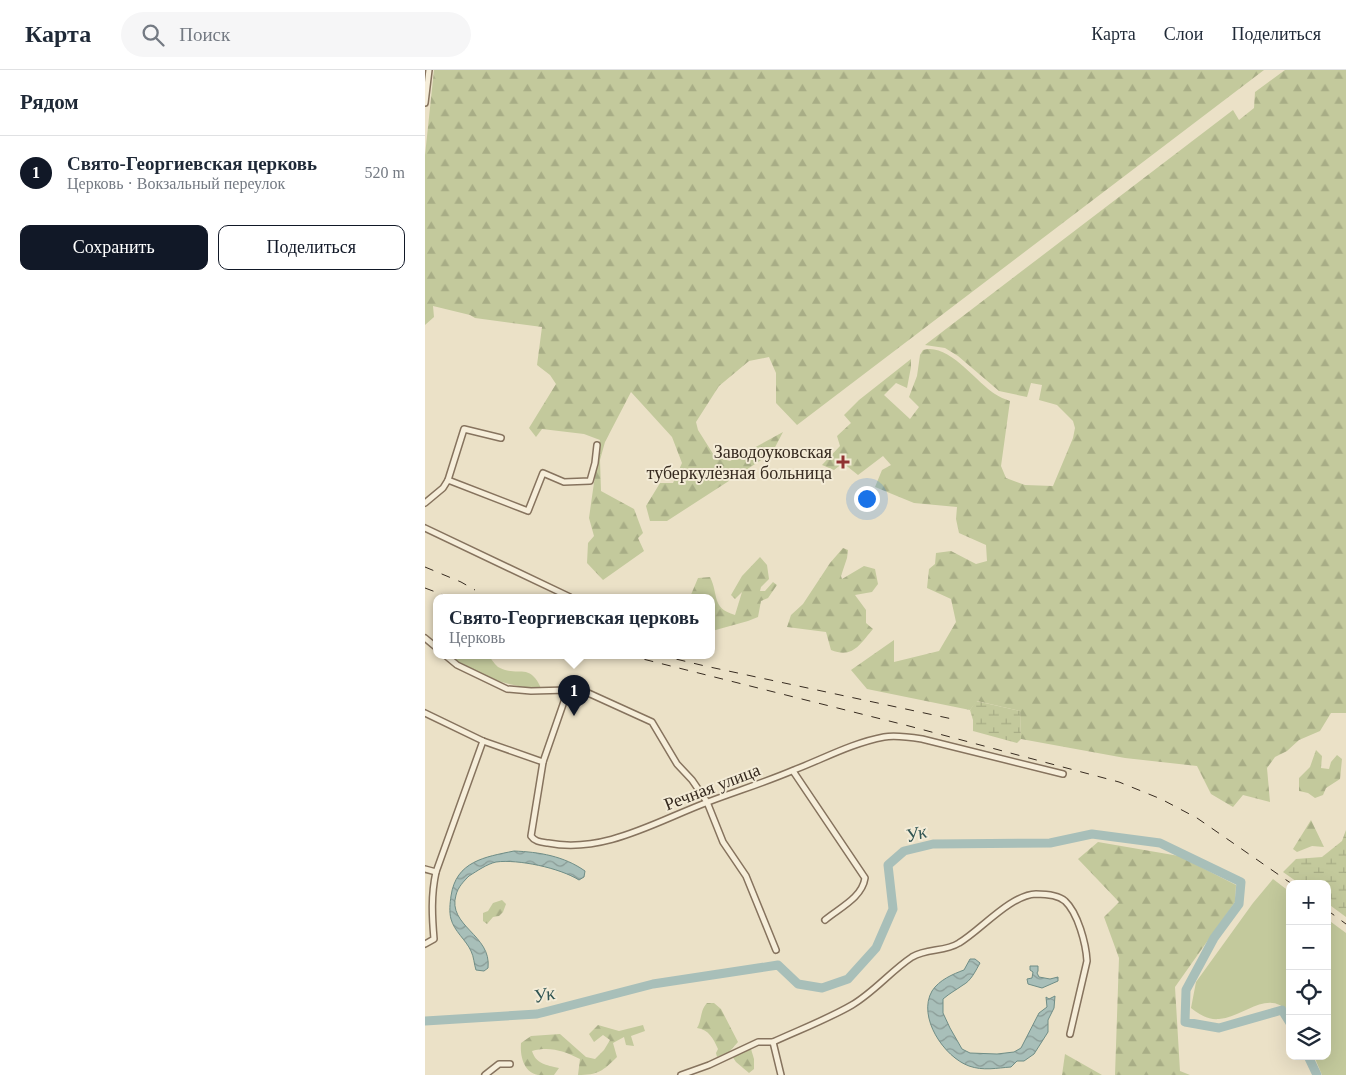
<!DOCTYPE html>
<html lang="ru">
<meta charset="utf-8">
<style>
:root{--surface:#fff;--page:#f6f6f7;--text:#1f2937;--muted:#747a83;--line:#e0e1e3;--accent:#111827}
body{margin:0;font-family:Georgia,serif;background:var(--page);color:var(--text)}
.controls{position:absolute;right:15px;bottom:15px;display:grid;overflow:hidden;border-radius:10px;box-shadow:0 5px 20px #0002}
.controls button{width:45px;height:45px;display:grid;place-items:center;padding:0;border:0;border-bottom:1px solid var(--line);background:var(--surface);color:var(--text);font:25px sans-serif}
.you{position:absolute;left:441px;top:428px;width:18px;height:18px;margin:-12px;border:4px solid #fff;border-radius:50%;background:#1a73e8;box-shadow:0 0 0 8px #1a73e833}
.badge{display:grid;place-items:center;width:32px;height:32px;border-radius:50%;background:var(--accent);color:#fff;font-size:16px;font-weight:700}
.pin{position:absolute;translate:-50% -41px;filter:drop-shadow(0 1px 2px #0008)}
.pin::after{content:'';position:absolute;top:26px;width:18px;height:15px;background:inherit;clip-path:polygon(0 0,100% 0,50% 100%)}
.popup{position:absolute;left:8px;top:524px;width:282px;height:65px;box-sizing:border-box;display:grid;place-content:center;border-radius:10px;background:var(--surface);filter:drop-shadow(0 1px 4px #0005);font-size:16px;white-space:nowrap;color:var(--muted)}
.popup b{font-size:19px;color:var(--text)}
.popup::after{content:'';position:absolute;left:50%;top:100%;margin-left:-10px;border:10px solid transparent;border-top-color:var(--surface)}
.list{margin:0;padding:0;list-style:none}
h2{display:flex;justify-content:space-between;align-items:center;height:65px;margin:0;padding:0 20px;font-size:21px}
h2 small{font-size:16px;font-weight:400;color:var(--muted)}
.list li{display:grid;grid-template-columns:32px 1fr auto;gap:15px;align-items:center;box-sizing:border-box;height:75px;padding:0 20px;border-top:1px solid var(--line)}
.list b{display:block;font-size:19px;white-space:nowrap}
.list p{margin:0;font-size:16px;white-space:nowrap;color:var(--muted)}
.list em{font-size:16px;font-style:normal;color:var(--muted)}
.actions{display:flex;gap:10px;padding:15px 20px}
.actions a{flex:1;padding:11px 0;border:1px solid var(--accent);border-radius:10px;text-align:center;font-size:18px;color:var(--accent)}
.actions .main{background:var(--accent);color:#fff}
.icon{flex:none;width:28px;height:28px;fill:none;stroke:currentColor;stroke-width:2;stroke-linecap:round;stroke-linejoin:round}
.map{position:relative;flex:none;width:921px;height:1005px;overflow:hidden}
header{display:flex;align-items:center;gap:30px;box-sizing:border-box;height:70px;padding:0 25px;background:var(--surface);border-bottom:1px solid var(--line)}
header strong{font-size:24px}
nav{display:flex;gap:28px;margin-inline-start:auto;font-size:18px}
.search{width:350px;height:45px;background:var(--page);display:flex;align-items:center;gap:12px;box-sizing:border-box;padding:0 18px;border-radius:28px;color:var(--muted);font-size:19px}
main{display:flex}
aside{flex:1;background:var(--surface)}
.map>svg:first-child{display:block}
.grass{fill:#c3c99c}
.forest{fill:url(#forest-firs)}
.wetland{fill:url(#wetland-marsh)}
.water{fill:url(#water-waves);stroke:#6f8d86}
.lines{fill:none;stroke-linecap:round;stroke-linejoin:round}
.river{stroke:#a8bfb9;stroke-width:9}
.minor-casing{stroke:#86735e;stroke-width:8}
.minor{stroke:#f6eeda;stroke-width:5}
.rail{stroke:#372b20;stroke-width:1;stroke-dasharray:9 9;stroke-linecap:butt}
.poi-dot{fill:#903232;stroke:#f3ebd6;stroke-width:2}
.labels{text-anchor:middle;stroke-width:4;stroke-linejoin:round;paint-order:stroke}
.poi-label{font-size:18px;fill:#372b20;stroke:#f3ebd6;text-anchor:end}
.street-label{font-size:18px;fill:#372b20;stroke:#f3ebd6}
.water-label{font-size:19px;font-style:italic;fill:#315553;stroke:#f3ebd6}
</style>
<header>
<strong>Карта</strong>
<div class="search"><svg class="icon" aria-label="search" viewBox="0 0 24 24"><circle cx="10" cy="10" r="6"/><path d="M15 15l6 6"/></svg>Поиск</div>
<nav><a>Карта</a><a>Слои</a><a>Поделиться</a></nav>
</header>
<main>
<aside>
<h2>Рядом<small></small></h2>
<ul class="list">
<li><span class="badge">1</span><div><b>Свято-Георгиевская церковь</b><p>Церковь · Вокзальный переулок</p></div><em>520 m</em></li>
</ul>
<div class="actions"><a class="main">Сохранить</a><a>Поделиться</a></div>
</aside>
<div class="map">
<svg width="921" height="1005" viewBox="0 0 921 1005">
<defs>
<pattern id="forest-firs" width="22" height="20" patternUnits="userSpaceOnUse" patternTransform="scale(1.25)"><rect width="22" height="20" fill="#c3c99c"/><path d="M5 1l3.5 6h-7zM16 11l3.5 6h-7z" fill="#a8ad86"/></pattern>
<pattern id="wetland-marsh" width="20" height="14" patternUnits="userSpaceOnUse" patternTransform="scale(1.25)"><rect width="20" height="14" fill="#c3c99c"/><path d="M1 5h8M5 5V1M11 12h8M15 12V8" fill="none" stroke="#a8ad86"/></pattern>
<pattern id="water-waves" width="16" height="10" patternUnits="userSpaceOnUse" patternTransform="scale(1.25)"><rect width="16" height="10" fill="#a8bfb9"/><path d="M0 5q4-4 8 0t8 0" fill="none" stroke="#8a9b96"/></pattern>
</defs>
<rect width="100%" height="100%" fill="#ebe1c7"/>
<!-- grass -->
<g class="grass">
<path d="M24 585H63C66 588 69 594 73 597 92 608 104 591 116 618 83 618 51 605 24 585Z"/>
<path d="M848 809 865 822V944C844 917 820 947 794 949 783 950 775 945 766 938L771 912 828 833Z"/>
<path d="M902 849 921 863V1005H897L889 986H902Z"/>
</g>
<!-- forest -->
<g class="forest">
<path d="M9 0H839L372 355 351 333V303L344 287 324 291 294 316 271 352 273 360 290 387 305 391 358 362 347 383 242 451H225L221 436 235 413H248L257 393 247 367 206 322 180 372 175 390 176 421 209 439 218 463 213 468 219 481 178 510 162 493 163 473 169 466 164 448 175 370 159 364 117 359 111 367 104 358 131 314 125 305 112 295 117 257 50 248 45 245 8 236 9 247 0 255V85Z"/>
<path d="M860 0H921V643H906L895 661 874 670 862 681 850 687 842 698 845 732 818 725 808 737 786 724 772 696 700 688 596 669 595 641 552 631 545 640 442 619 426 600 469 570V592L514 581 531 552 526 529 502 518 504 499 510 494 511 483 526 481 551 494 562 491 561 475 534 463 531 449 532 437 489 433 450 417 457 400 466 395 458 386 433 405 418 393 409 400 397 395 415 376 412 366 426 353 419 345 434 330 486 289V297L482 318 471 313 459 325 485 349 494 337 484 327 492 306 495 285 498 280C523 272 551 312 570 324 574 327 580 329 585 331L576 396 581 408 600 415 628 416 648 368 650 358 648 351 632 335 614 330 617 315 606 313 602 327 574 321 533 286 520 278 500 275 808 40 814 50 829 38 830 22Z"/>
<path d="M418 478 423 480 422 488 416 506 417 509 439 496 450 499 453 514 447 522 430 525 441 540V553L448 559C435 574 428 589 406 580L401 562 362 557 366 545 378 534 405 493Z"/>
<path d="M335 487 342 495 344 509 336 517 335 521H340L348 512 352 515 343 528 336 531 333 547 323 551 287 561 286 527H265L273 508 285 507C294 525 286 538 310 545L317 522 310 529 306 525 317 506Z"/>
<path d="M891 680 897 686 896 698 904 699 906 692 912 685 917 689 915 709 901 718 898 725 890 728 883 723 874 721V708L885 697Z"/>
<path d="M886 750 899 777 887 776 872 782 868 779Z"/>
<path d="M673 772 754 786 811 815 810 832 750 917 755 1001 765 1005H690L694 888 679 847 694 832 653 789Z"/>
<path d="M77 830 81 834 78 842 74 846 68 847 62 854 58 851V843L63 841 68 833Z"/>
<path d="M282 933H289L296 939 313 972 304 982 292 987 291 983 293 979C288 968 284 960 272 958 277 950 275 940 282 933Z"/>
<path d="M173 955 194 961 218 955 220 961 206 966 209 976 201 975 199 967 188 973 192 987C178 1001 173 1005 153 1005L155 989C139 981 125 976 107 981 111 994 121 995 134 998L129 1005C124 1005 118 1005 113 1005 98 1002 95 985 96 973L106 966 135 964 161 987 170 989 179 980 185 970 178 965 169 972 164 964Z"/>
<path d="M326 979 329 989V999L324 1003 311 992 307 986Z"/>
<path d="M640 984 677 1005H637Z"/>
</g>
<!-- wetland -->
<g class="wetland">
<path d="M551 631 595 641 596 669 592 673 548 661V650L545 640Z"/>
<path d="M921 760V847L902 833V814H875L858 802 871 789 897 787 917 771Z"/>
</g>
<!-- water -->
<g class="water">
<path d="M89 781C114 782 139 786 160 801L159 807 154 810C135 798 93 789 71 792 62 794 52 801 44 806 39 811 33 817 31 825 22 856 67 865 63 898L59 901 51 900C49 894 49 887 46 881 41 870 29 861 26 849 24 842 25 833 26 826 31 791 60 787 89 781Z"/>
<path d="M545 889H550L555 893C551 900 546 911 538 915 531 920 525 923 518 929V943L525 958 537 979 545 983 572 984 589 982 596 978 614 943 622 937 621 927 624 929 630 926 629 938 623 950V962L609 984 599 991H592L586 997C572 998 558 1001 544 996 519 987 492 947 507 921 514 910 528 904 539 900Z"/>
<path d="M605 896H613V901L612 903 614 907 625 909 633 907V911L617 918 603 914 602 909 607 908 608 902 605 900Z"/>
</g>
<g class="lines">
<!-- river -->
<g class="river">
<path d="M0 951 112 944 228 914 353 895 373 914 397 918 423 909 451 878 468 839 463 795 479 781 508 774 625 773 667 764 735 773 816 812 814 834 789 868 761 920 760 952 794 958 857 940 865 953"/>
<path d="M883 986 892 1005"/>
</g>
<defs>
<g id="minor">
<path d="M0 33 4 0"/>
<path d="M23 410 39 359 76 368"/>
<path d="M0 433 18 418 23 410 103 441 118 403 139 412 165 411 170 393 172 375"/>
<path d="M0 458 145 527"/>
<path d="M0 568 12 578"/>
<path d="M20 585 32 595 82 619 106 621 143 620 161 622 227 652 252 694 267 710 282 732 298 772 321 806 351 880"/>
<path d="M143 620 118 692 106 766C110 772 116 772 123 773 179 784 232 751 283 732 312 721 341 712 369 700 398 689 427 673 459 667 471 665 484 667 497 669L638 704"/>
<path d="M0 643 58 671 118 692"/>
<path d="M368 701 440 808C437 828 414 838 400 850"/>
<path d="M0 799 11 802"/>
<path d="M0 874 9 869C7 846 6 825 11 802L58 671"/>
<path d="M348 972 356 1005"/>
<path d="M60 1005 74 994H85"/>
<path d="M256 1005 284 995 333 972H348C374 960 403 949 427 935 449 922 466 901 487 887 502 878 520 882 534 873 556 860 585 825 611 824 619 824 633 825 640 831 653 843 661 874 662 891L645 964"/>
</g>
</defs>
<!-- minor casing -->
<use href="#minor" class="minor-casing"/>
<!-- minor -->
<use href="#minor" class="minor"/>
<!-- rail -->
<g class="rail">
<path d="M0 497 36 512 50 520"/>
<path d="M0 518 24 527"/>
<path d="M202 585 484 656 694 712 736 729 772 748 867 814"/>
<path d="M234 585 280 596 532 650"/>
<path d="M902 840 921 854"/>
</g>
</g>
<!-- markers -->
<path class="poi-dot" d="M415.5 384.5h5v5h5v5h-5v5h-5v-5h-5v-5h5z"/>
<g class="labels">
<!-- poi labels -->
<g class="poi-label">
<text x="407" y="388">Заводоуковская<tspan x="407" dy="21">туберкулёзная больница</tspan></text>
</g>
<!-- street labels -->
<g class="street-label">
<text transform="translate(287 717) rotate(-21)" y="6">Речная улица</text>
</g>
<!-- water labels -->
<g class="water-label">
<text transform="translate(491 763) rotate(-15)" y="7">Ук</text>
<text transform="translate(119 924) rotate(-12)" y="7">Ук</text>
</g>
</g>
</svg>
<div class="controls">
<button>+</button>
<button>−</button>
<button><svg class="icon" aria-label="locate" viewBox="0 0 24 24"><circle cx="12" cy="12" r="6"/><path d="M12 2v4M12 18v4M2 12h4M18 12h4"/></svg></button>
<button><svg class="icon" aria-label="layers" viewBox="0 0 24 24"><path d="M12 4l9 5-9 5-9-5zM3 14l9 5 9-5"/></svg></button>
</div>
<div class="you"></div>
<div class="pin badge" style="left:149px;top:646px">1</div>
<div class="popup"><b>Свято-Георгиевская церковь</b>Церковь</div>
</div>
</main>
